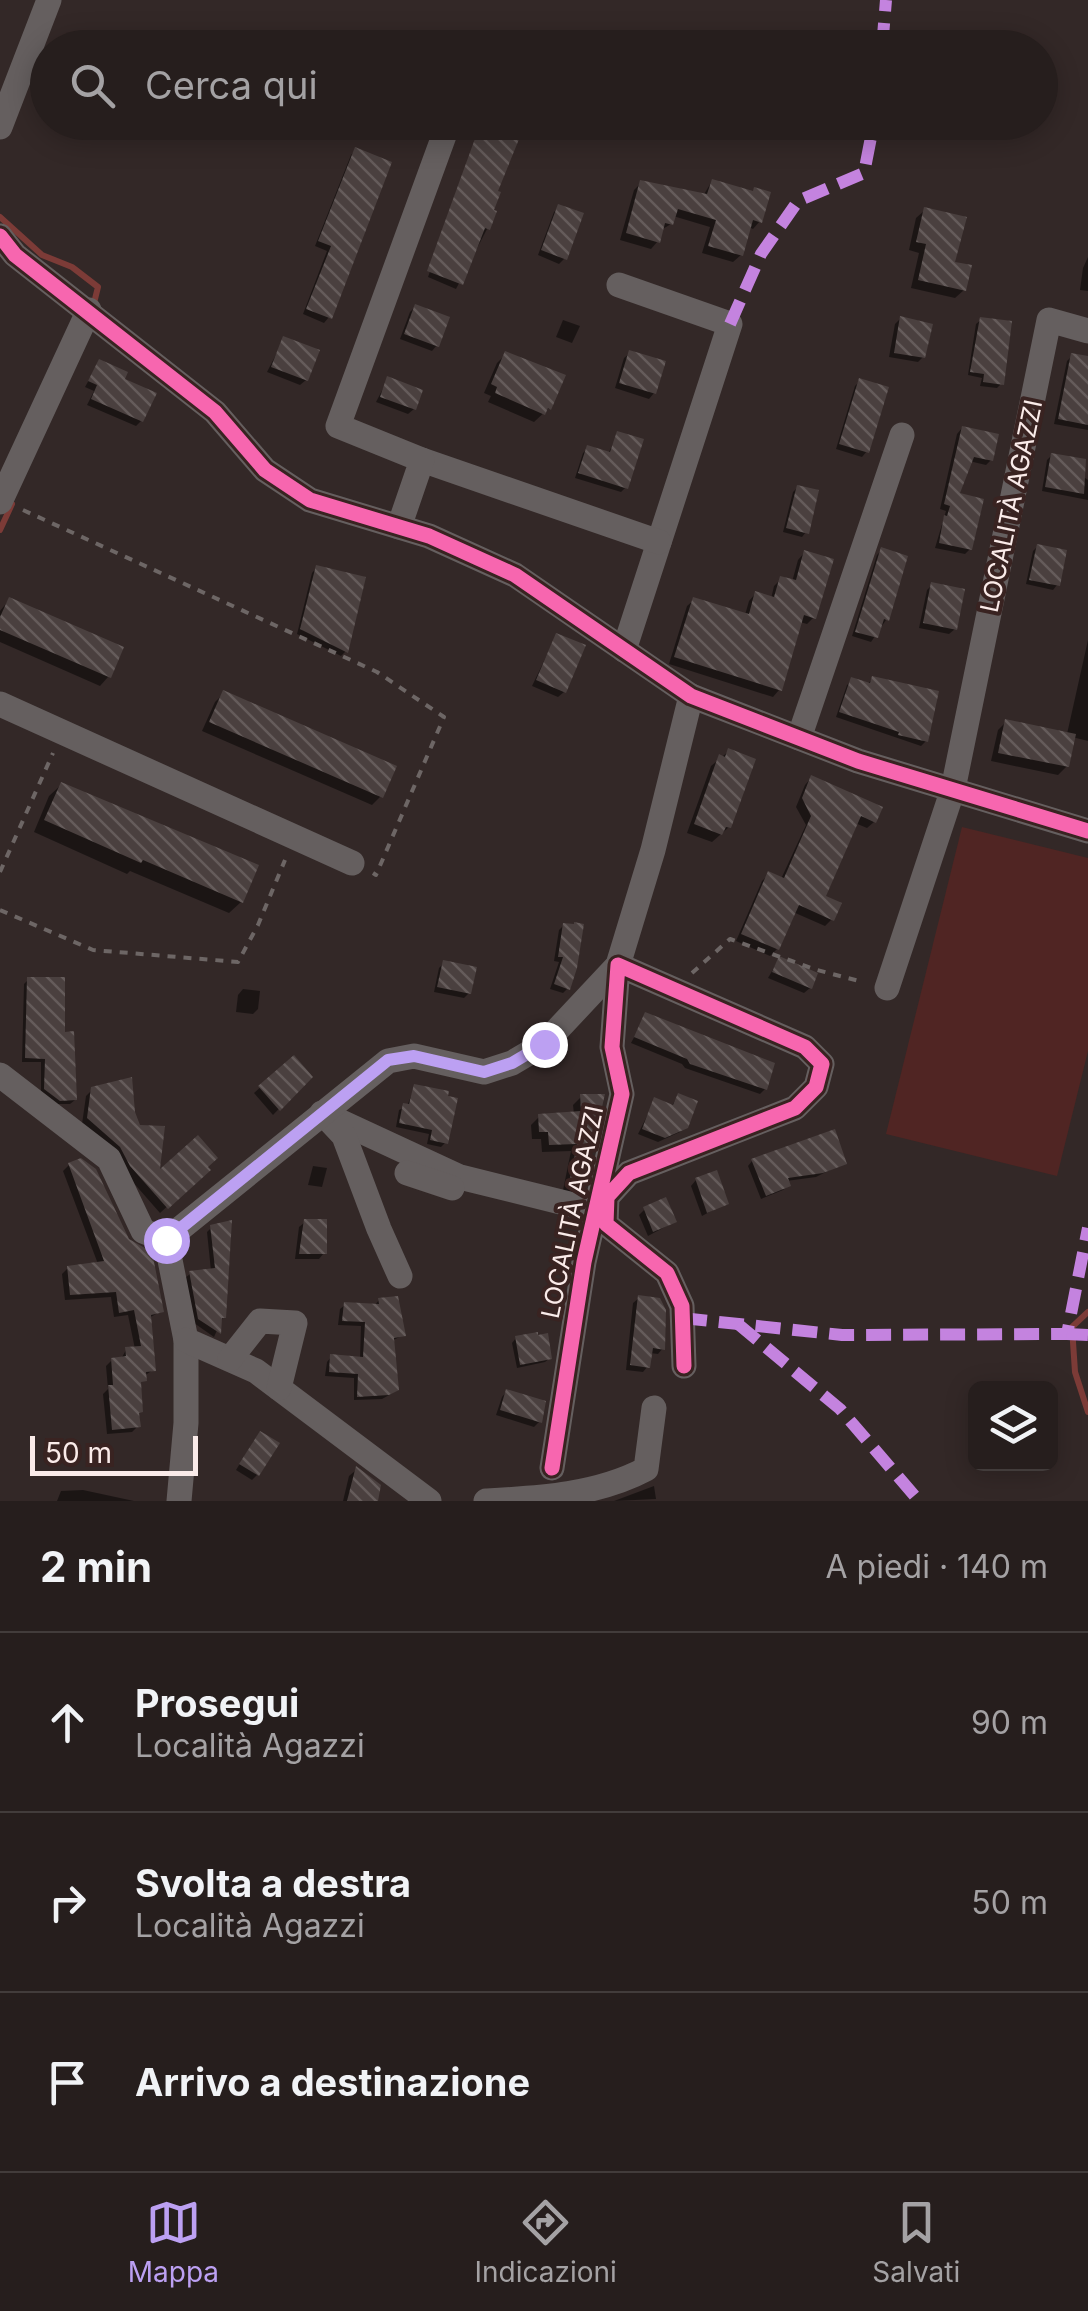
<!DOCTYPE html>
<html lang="it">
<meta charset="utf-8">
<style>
:root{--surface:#261e1d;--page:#2e2726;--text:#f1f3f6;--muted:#a4a2a4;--line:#423c3b;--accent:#bca0f2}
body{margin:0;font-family:Inter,sans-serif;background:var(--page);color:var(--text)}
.controls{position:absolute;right:30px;bottom:30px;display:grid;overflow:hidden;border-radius:15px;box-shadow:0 5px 25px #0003}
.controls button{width:90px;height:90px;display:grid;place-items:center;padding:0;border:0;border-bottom:2px solid var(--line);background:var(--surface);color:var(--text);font:50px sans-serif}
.scale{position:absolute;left:30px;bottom:25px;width:168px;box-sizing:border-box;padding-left:10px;border:5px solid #faebe9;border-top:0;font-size:28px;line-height:35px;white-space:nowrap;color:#faebe9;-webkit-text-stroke:8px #392321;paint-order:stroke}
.stop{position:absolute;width:30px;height:30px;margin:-22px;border:8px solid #bca0f2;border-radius:50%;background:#fff}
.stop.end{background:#bca0f2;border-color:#fff;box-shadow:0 2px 10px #0008}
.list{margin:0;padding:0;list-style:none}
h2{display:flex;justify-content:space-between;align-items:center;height:130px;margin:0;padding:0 40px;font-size:42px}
h2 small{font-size:32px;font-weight:400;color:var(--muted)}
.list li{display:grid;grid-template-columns:65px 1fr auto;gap:30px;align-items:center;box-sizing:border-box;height:180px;padding:0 40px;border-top:2px solid var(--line)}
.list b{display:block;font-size:38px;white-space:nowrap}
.list p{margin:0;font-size:32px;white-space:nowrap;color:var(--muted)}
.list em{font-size:32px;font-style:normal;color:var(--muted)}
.icon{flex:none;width:55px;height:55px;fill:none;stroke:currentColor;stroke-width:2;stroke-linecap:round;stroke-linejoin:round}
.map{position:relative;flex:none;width:1088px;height:1501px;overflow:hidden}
.search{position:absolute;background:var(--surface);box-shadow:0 5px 25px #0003;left:30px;right:30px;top:30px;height:110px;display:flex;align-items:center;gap:25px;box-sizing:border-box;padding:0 35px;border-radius:55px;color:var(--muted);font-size:38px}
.sheet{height:670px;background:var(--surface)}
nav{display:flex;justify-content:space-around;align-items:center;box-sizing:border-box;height:140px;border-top:2px solid var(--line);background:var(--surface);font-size:28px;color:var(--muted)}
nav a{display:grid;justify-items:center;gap:5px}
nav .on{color:var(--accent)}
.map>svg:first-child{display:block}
.green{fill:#502523}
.shadow{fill:#0007}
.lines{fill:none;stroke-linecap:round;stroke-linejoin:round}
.stream{stroke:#7c3b37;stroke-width:6}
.building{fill:url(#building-back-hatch)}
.path{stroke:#6d6665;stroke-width:4;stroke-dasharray:8 8;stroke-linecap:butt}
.minor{stroke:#655f5f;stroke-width:25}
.quiet{stroke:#c483df;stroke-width:12;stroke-dasharray:25 12;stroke-linecap:butt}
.cycleway-casing{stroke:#392321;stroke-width:21}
.cycleway{stroke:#f766af;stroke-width:15}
.route{stroke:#bca0f2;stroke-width:12}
.labels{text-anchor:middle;stroke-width:8;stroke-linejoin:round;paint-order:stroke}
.street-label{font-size:25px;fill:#faebe9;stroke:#392321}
</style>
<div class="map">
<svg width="1088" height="1501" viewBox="0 0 1088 1501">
<defs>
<pattern id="building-back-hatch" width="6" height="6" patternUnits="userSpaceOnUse" patternTransform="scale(2.5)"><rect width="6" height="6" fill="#4a403f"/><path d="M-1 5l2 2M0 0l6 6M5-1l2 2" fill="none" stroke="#655c5b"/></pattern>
</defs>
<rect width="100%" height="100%" fill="#332827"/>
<!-- green -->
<path class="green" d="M962 827 1088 858V1051L1057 1176 886 1134Z"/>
<!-- shadow -->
<g class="shadow">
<path d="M484 122 495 192 487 229 456 289 428 277Z"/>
<path d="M356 150 329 317 324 323 303 314 327 251 315 246 351 155Z"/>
<path d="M712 181 760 221 753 229 749 227 741 255 733 262 702 253 710 227 673 216 671 224 661 230 658 241 651 249 620 240 634 190 641 183 703 196Z"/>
<path d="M559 207 565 258 559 264 538 255 554 212Z"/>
<path d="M925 210 964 290 955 298 911 288 919 253 909 250 916 218Z"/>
<path d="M1088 257V291L1080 290 1083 268Z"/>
<path d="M415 307 437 345 432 351 400 339 410 312Z"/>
<path d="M900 319 923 357 918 362 889 357 895 324Z"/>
<path d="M563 320 580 326 572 343 556 337Z"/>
<path d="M981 320 1001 384 997 388 980 386 982 378 968 375 976 324Z"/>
<path d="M284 339 306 380 300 385 267 372Z"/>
<path d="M630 353 654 393 649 399 615 388 624 358Z"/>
<path d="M506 354 549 408 534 422 488 402 491 396 484 393 497 363Z"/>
<path d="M1072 356 1088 359V430L1054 424 1067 361Z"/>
<path d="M99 362 122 380 141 421 136 426 87 405 94 391 85 387Z"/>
<path d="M388 379 414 409 408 414 376 402Z"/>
<path d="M860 381 867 451 862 457 836 449 855 386Z"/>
<path d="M962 428 991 460 986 465 969 461 956 495 970 549 965 554 935 548 946 511 940 509 957 434Z"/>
<path d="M618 434 626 487 621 492 575 478 583 453 588 448 608 454Z"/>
<path d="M1052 455 1088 480V500L1042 491 1047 460Z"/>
<path d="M798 487 806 532 802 537 783 532 793 492Z"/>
<path d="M1038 546 1057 585 1053 590 1026 584 1033 551Z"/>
<path d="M882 550 886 620 871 642 852 636 877 555Z"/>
<path d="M804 553 814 617 807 624 800 622 779 690 773 697 669 664 687 606 694 600 745 615 749 601 755 594 771 599 774 586 781 579 792 582 798 560Z"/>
<path d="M316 568 363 579 345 652 341 656 297 634 312 573Z"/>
<path d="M932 585 955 629 949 634 919 628 927 590Z"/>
<path d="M9 600 121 649 108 677 100 686 0 642V611Z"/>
<path d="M556 636 564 692 558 697 532 686Z"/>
<path d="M1088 640V741L1072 737 1067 766 1058 775 991 761 998 730 1006 722 1067 734Z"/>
<path d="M873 679 926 741 921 746 836 717 847 685 852 680 867 684Z"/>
<path d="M224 693 381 796 372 805 202 731 215 702Z"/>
<path d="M729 751V827L712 842 687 833 711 766Z"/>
<path d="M811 778 874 822 867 828 855 823 823 897 832 919 825 926 793 912 777 949 770 956 736 941 762 881 769 874 781 879 806 825 796 807 805 785Z"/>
<path d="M61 785 241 902 229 913 130 871 127 874 34 832 49 796Z"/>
<path d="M564 925 568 988 563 993 550 989 559 962 554 961 559 930Z"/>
<path d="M779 959 810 988 804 993 768 978Z"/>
<path d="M444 963 469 993 464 998 434 992 439 968Z"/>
<path d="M28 980 62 1034 75 1100 70 1104H55L41 1093V1062H22L24 984Z"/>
<path d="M243 989 260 991 258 1009 253 1014 236 1012 238 995Z"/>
<path d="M646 1015 765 1089 760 1094 685 1068 682 1064 631 1043Z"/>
<path d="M293 1058 309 1077 273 1115 254 1093Z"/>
<path d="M415 1087 445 1143 441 1147 427 1144 429 1134 396 1127 399 1110 407 1106Z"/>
<path d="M93 1089 157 1175 205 1167 207 1170 160 1213 82 1124 86 1096Z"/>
<path d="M602 1096 581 1190 573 1198 562 1195 571 1151 542 1152 541 1139H532L531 1125 539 1117 574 1114 573 1105 581 1097Z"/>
<path d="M678 1096 685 1126 680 1132 658 1142 638 1134 655 1100 671 1107Z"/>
<path d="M752 1161 844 1163 816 1177 786 1181 788 1186 783 1190 761 1199 748 1166Z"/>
<path d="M69 1165 161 1311 149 1318 153 1370 144 1376 138 1387V1426L132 1432 107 1434 103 1394 108 1389 106 1366 112 1360 121 1359 126 1350 135 1349 128 1315 114 1317 111 1297 65 1300 62 1274 68 1268 98 1264 63 1171Z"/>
<path d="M313 1166 327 1168 322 1187 308 1185Z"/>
<path d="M696 1180 726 1203 702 1216 691 1186Z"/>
<path d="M644 1210 674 1222 648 1236 639 1215Z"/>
<path d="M305 1222 324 1253 319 1259H295L299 1227Z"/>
<path d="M212 1227 223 1317 214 1337 194 1323 185 1278 190 1274 211 1271 207 1232Z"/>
<path d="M639 1298 663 1348 658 1354 650 1353 648 1366 643 1372 626 1370 633 1303Z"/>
<path d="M379 1300 404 1335 391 1341V1394L382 1399 354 1400V1378L325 1376 327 1362 331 1357 360 1359 361 1326 338 1325 340 1309 345 1305 374 1306Z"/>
<path d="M516 1338 550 1358 545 1362 517 1368 512 1343Z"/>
<path d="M507 1391 539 1422 534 1427 496 1415 502 1397Z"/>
<path d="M255 1439 257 1475 252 1480 236 1470Z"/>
<path d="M356 1470 375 1501H343L349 1476Z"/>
<path d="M654 1486 656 1499 614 1501Z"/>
<path d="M83 1490 134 1501H57L61 1491Z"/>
</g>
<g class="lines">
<!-- stream -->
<g class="stream">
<path d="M0 217 42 255 72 267 98 287 94 303"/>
<path d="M0 530 12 504"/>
<path d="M1088 1312 1072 1327 1075 1372 1088 1412"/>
</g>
</g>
<!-- building -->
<g class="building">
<path d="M481 122H526L498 191 501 192 494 210 497 211 490 230 485 228 463 285 427 271Z"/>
<path d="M355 147 392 162 332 319 306 309 331 246 318 241Z"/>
<path d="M712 179 753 191 754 187 771 192 762 223 753 220 743 256 708 246 716 220 678 209 673 225 665 223 660 243 626 233 640 180 707 194Z"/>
<path d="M558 204 584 213 567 260 541 250Z"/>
<path d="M924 207 967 217 955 262 972 265 966 291 918 280 926 244 916 242Z"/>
<path d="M415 304 450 317 439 347 404 334Z"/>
<path d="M900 316 933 324 925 358 894 353Z"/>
<path d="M980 317 1012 321 1004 385 983 382 984 374 970 372Z"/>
<path d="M283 336 320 350 308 381 271 367Z"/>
<path d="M629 350 666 361 656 394 619 383Z"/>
<path d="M505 351 566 375 551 410 548 408 545 415 495 393 497 387 491 384Z"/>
<path d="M1071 353 1088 356V425L1058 419Z"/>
<path d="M99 359 128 372 125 379 157 393 143 422 91 399 97 385 88 381Z"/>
<path d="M387 376 423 390 416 410 380 397Z"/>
<path d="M859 378 889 387 869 453 839 444Z"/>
<path d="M962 426 999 434 993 461 974 457 960 493 984 499 972 550 939 543 944 515 947 516 950 506 944 504Z"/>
<path d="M617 431 644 439 628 489 578 473 587 445 610 452Z"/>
<path d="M1051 453 1086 459 1084 494 1045 487Z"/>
<path d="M797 485 819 490 809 534 786 528Z"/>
<path d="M1037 544 1067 550 1060 586 1029 580Z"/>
<path d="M881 547 908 556 889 621 884 619 878 638 855 632Z"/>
<path d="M804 550 834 559 816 619 804 615 782 691 674 657 693 597 749 614 755 591 774 597 780 576 796 580Z"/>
<path d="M316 565 366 577 348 653 300 629Z"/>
<path d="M931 582 965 589 957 630 923 623Z"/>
<path d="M9 597 124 647 111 678 0 630V617Z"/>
<path d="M556 633 586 645 566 693 536 680Z"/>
<path d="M872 676 939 691 928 742 898 735 899 732 839 712 851 677 870 683Z"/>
<path d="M223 690 397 766 383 798 209 722Z"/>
<path d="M1005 719 1076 734 1069 767 998 753Z"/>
<path d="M728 748 756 759 731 828 726 827 722 835 694 824 719 754 725 757Z"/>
<path d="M811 775 883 807 876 823 861 816 826 896 842 903 834 921 799 905 779 950 741 934 768 871 784 878 811 816 802 798Z"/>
<path d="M61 782 259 865 243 903 143 860 141 863 44 820Z"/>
<path d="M574 922 584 924 577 968 570 990 554 984 563 957H558L563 923 574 924Z"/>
<path d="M779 956 818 973 812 989 772 972Z"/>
<path d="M443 960 477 967 471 994 437 987Z"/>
<path d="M27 977H65V1032L74 1031 77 1100 60 1101 44 1089 45 1059 25 1058Z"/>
<path d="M645 1012 775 1063 767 1090 690 1064 687 1059 634 1037Z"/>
<path d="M294 1055 313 1077 280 1111 258 1086Z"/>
<path d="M132 1077 135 1112 140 1125 165 1126 160 1169 198 1135 218 1158 208 1167 211 1170 168 1209 130 1166 120 1147 87 1118 91 1087Z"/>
<path d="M414 1084 449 1091 448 1096 458 1098 448 1144 430 1140 432 1130 399 1123 403 1103 409 1104Z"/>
<path d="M678 1093 698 1101 688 1128 665 1138 642 1129 654 1097 673 1105Z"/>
<path d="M580 1094H605L583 1191 568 1187 577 1144 549 1145 548 1132H539L538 1114 581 1111Z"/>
<path d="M835 1129 847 1164 823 1173 788 1178 791 1186 766 1196 751 1159Z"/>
<path d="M81 1158 96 1169 129 1239 152 1252 164 1312 151 1315 156 1371 146 1372 147 1381 141 1382 143 1412 139 1413 141 1427 112 1430 108 1385H113L111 1358 126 1356 125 1347 141 1346 134 1310 119 1313 116 1292 70 1295 67 1266 104 1261 68 1163Z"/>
<path d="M717 1170 729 1204 707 1213 695 1178Z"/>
<path d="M666 1197 677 1222 653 1232 643 1207Z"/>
<path d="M304 1219H327V1254H299Z"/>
<path d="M232 1220 226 1318H222L221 1334 198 1319 189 1271 215 1268 210 1225Z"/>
<path d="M638 1295 660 1298 666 1310 665 1350 653 1348 650 1368 630 1365Z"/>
<path d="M398 1296 406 1336 394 1338 399 1390 389 1395 357 1397 358 1374 329 1372 330 1354 363 1357 365 1322 342 1321 344 1302 379 1304 378 1298Z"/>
<path d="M538 1332V1335L548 1333 552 1359 520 1365 515 1336Z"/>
<path d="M506 1389 546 1401 542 1423 500 1410Z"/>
<path d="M260 1431 280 1443 259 1476 239 1464Z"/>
<path d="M356 1466 381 1485 378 1501H347Z"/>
</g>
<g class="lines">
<!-- path -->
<g class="path">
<path d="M23 510 377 672 444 717 376 875 373 873"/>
<path d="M0 872 53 753"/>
<path d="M0 910 93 950 238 962 258 925 285 860"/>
<path d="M692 973 730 939 817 970 863 982"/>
</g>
<!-- minor -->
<g class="minor">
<path d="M0 127 49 0"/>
<path d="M0 236 15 255 215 412 265 470 310 500 429 536 515 575 691 696 858 761 1088 831"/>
<path d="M619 285 730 324 624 650"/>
<path d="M422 460 659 542"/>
<path d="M0 502 89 310"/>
<path d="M399 527 422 460 338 426 449 122"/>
<path d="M0 704 352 863"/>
<path d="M799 738 902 435"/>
<path d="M887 988 953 789 1049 320 1088 331"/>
<path d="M0 1075 109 1159 143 1231 166 1240 186 1340V1423L179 1501"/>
<path d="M322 1113 460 1177 577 1206"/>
<path d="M329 1120 344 1136 379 1229 400 1276"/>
<path d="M407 1173 452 1188"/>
<path d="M166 1240 388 1061 414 1056 484 1072 512 1063 544 1044 618 965 653 850 691 696"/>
<path d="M186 1340 256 1371 429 1501"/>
<path d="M230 1359 260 1321 295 1323 279 1388"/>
<path d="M552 1468 584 1262 622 1094 612 1047 618 965 805 1047 822 1064 816 1087 795 1108 629 1173 607 1197 606 1224 667 1273 682 1306 684 1366"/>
<path d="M486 1501C540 1498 597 1495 646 1469L654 1408"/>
</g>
<!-- quiet -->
<g class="quiet">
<path d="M882 48 886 0"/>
<path d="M730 324 761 254 798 201 864 173 874 122"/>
<path d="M682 1318 842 1335 1067 1334 1088 1228"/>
<path d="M738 1324 840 1409 919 1501"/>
<path d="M1067 1334 1088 1335"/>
</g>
<defs>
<g id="cycleway">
<path d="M0 236 15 255 215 412 265 470 310 500 429 536 515 575 691 696 858 761 1088 831"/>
<path d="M552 1468 584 1262 622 1094 612 1047 618 965 805 1047 822 1064 816 1087 795 1108 629 1173 607 1197 606 1224 667 1273 682 1306 684 1366"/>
</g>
</defs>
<!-- cycleway casing -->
<use href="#cycleway" class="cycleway-casing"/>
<!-- cycleway -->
<use href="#cycleway" class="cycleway"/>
</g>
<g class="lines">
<!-- route -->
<path class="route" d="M166 1240 388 1060 414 1056 484 1072 512 1063 544 1044"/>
</g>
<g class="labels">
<!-- street labels -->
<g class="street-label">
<text transform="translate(1011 506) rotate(-78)" y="9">LOCALITÀ AGAZZI</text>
<text transform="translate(572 1212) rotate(-78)" y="9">LOCALITÀ AGAZZI</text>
</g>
</g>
</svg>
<div class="controls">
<button><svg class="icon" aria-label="layers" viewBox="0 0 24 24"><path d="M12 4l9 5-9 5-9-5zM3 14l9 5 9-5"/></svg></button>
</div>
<div class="scale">50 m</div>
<div class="stop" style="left:166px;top:1240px"></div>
<div class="stop end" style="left:544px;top:1044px"></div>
<div class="search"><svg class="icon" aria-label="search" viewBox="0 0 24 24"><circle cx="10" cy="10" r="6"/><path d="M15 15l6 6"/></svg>Cerca qui</div>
</div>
<section class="sheet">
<h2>2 min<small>A piedi · 140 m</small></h2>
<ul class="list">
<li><svg class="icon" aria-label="ahead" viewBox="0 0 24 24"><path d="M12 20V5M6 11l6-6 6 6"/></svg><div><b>Prosegui</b><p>Località Agazzi</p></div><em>90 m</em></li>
<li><svg class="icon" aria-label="right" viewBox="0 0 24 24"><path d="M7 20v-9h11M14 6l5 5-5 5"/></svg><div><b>Svolta a destra</b><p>Località Agazzi</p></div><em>50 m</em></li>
<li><svg class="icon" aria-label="arrive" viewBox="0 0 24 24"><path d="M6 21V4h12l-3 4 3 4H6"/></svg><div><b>Arrivo a destinazione</b></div></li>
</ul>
</section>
<nav>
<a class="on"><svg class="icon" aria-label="map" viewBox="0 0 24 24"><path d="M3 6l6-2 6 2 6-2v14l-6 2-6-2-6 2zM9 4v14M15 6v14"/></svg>Mappa</a>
<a><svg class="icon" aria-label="directions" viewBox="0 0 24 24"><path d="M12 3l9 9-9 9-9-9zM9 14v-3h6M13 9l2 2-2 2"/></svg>Indicazioni</a>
<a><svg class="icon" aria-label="saved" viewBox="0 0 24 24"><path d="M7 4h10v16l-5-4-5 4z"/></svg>Salvati</a>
</nav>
